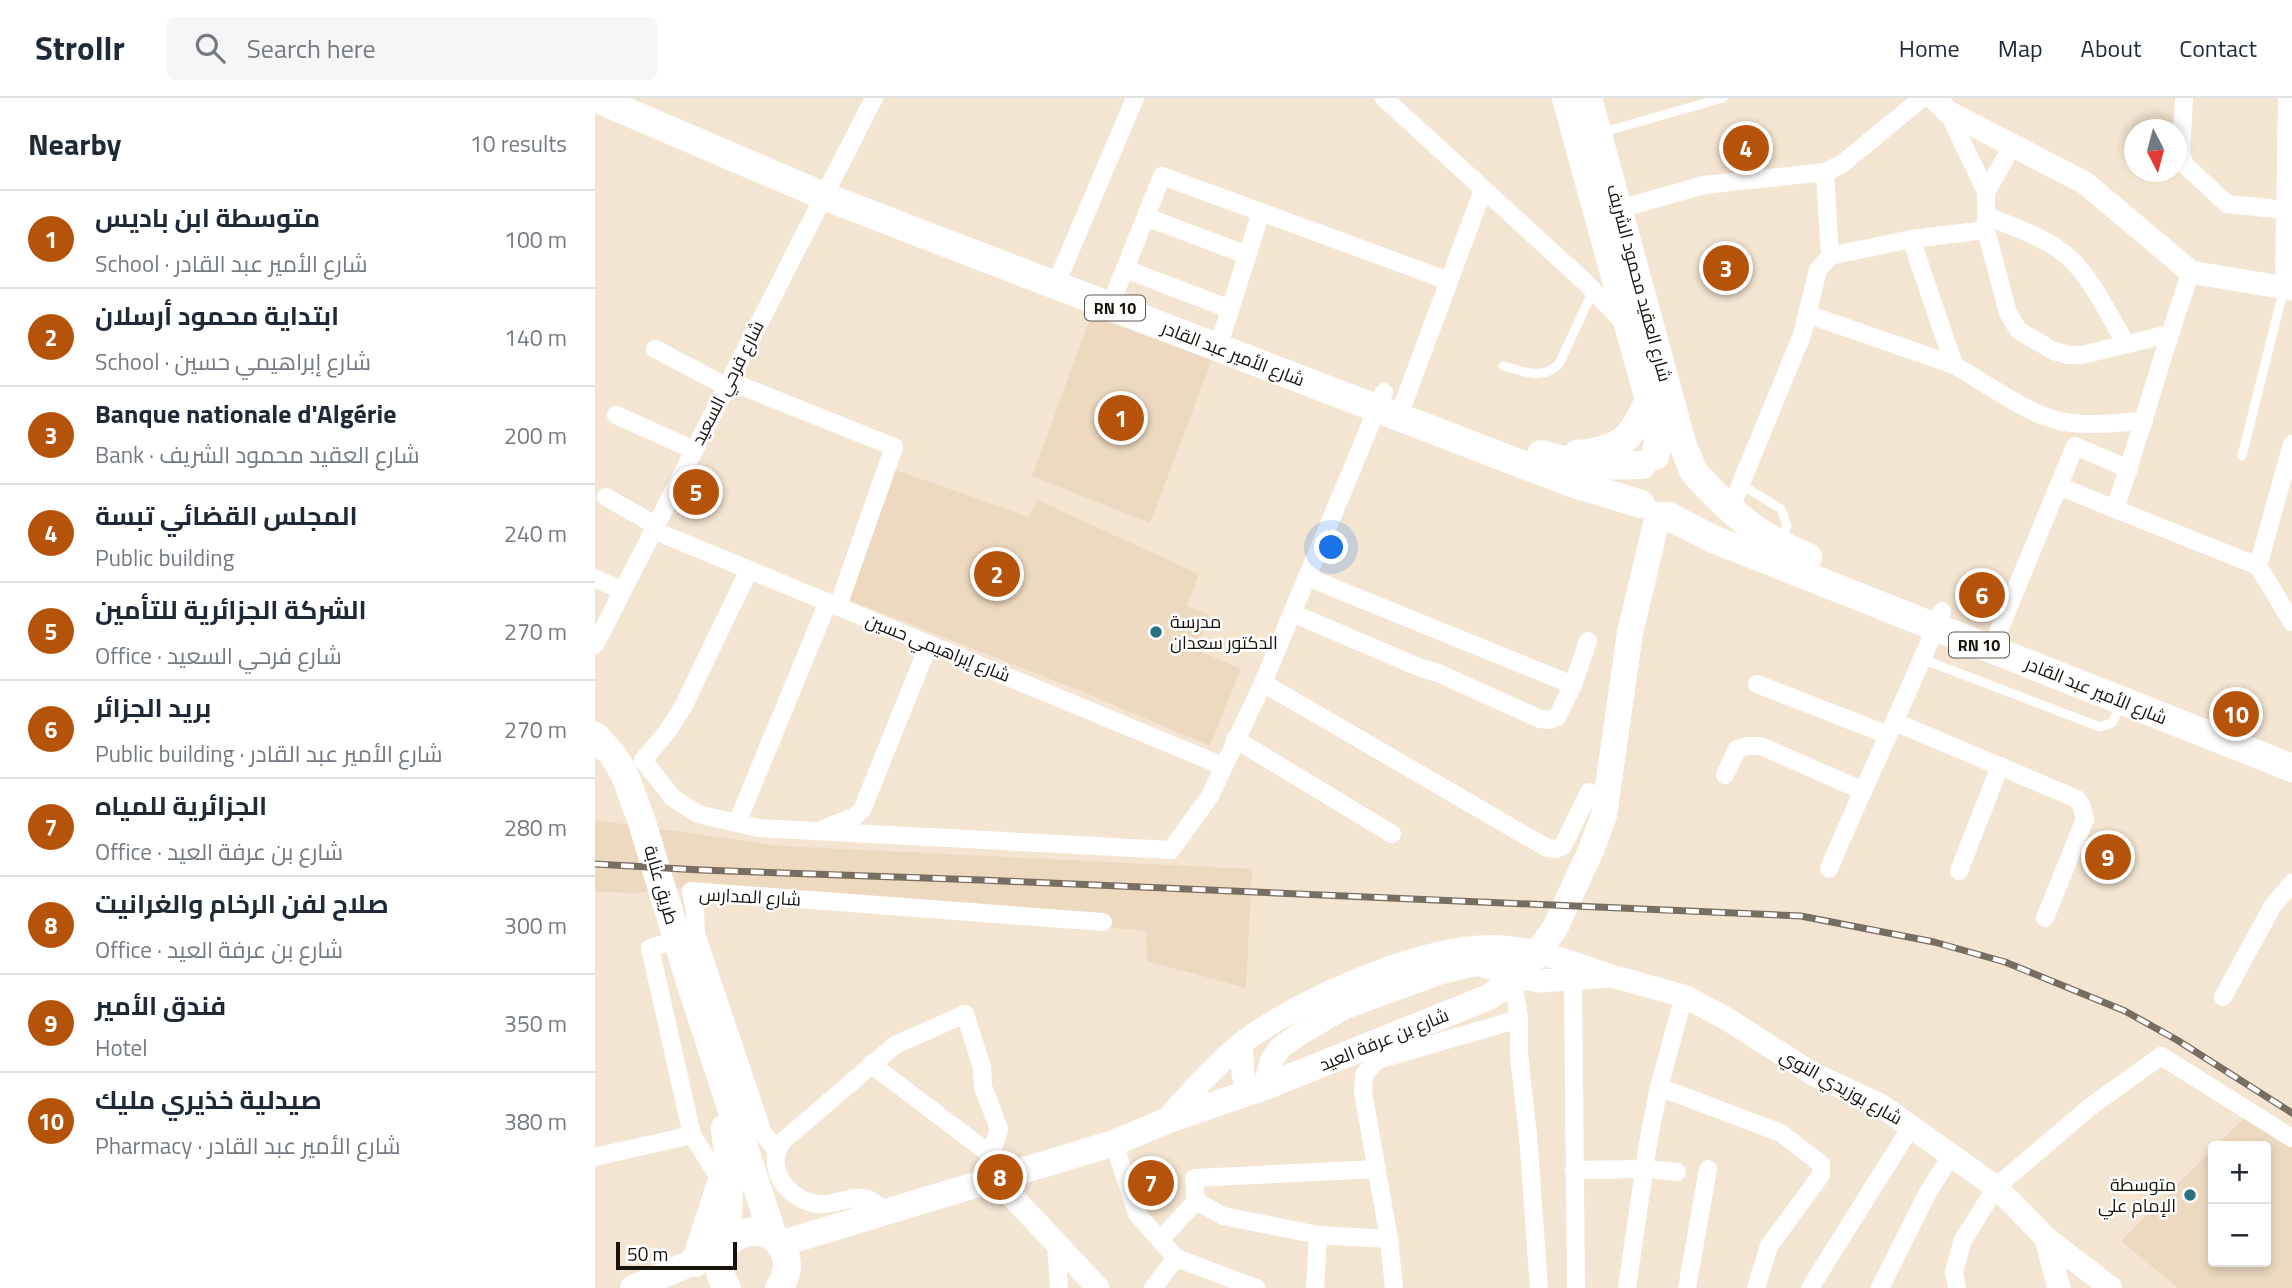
<!DOCTYPE html>
<meta charset="utf-8">
<style>
:root{--surface:#fff;--page:#f6f6f7;--text:#1f2937;--muted:#747a83;--line:#e0e1e3;--accent:#b45309}
body{margin:0;font-family:"Titillium Web",Cairo,sans-serif;background:var(--page);color:var(--text)}
.controls{position:absolute;right:21px;bottom:21px;display:grid;overflow:hidden;border-radius:7px;box-shadow:0 4px 10px #0003}
.controls button{width:63px;height:63px;display:grid;place-items:center;padding:0;border:0;border-bottom:2px solid var(--line);background:var(--surface);color:var(--text);font:35px sans-serif}
.compass{position:absolute;left:1529px;top:21px;width:63px;height:63px;border-radius:50%;background:var(--surface);box-shadow:0 4px 10px #0003;rotate:174deg}
.scale{position:absolute;left:21px;bottom:18px;width:121px;box-sizing:border-box;padding-left:7px;border:4px solid #18120c;border-top:0;font-size:19px;line-height:24px;white-space:nowrap;color:#18120c;-webkit-text-stroke:5px #fff;paint-order:stroke}
.you{position:absolute;left:737px;top:450px;width:24px;height:24px;margin:-18px;border:5px solid #fff;border-radius:50%;background:#1a73e8;box-shadow:0 0 0 10px #1a73e833}
.badge{display:grid;place-items:center;width:46px;height:46px;border-radius:50%;background:var(--accent);color:#fff;font-size:23px;font-weight:700}
.pin{position:absolute;translate:-50% -50%;border:4px solid #fff;box-shadow:0 2px 7px #0006}
.list{margin:0;padding:0;list-style:none}
h2{display:flex;justify-content:space-between;align-items:center;height:91px;margin:0;padding:0 28px;font-size:30px}
h2 small{font-size:23px;font-weight:400;color:var(--muted)}
.list li{display:grid;grid-template-columns:46px 1fr auto;gap:21px;align-items:center;box-sizing:border-box;height:98px;padding:0 28px;border-top:2px solid var(--line)}
.list b{display:block;font-size:26px;white-space:nowrap}
.list p{margin:0;font-size:23px;white-space:nowrap;color:var(--muted)}
.list em{font-size:23px;font-style:normal;color:var(--muted)}
.icon{flex:none;width:38px;height:38px;fill:none;stroke:currentColor;stroke-width:2;stroke-linecap:round;stroke-linejoin:round}
.map{position:relative;flex:none;width:1697px;height:1190px;overflow:hidden}
header{display:flex;align-items:center;gap:42px;box-sizing:border-box;height:98px;padding:0 35px;background:var(--surface);border-bottom:2px solid var(--line)}
header strong{font-size:33px}
nav{display:flex;gap:38px;margin-inline-start:auto;font-size:24px}
.search{width:490px;height:63px;background:var(--page);display:flex;align-items:center;gap:18px;box-sizing:border-box;padding:0 24px;border-radius:7px;color:var(--muted);font-size:26px}
main{display:flex}
aside{flex:1;background:var(--surface)}
.map>svg:first-child{display:block}
.built{fill:#edd9c0}
.lines{fill:none;stroke-linecap:round;stroke-linejoin:round}
.service{stroke:#fff;stroke-width:9}
.minor{stroke:#fff;stroke-width:18}
.tertiary{stroke:#fff;stroke-width:23}
.secondary{stroke:#fff;stroke-width:26}
.primary{stroke:#fff;stroke-width:28}
.rail-casing{stroke:#776d61;stroke-width:7}
.rail{stroke:#fff;stroke-width:4.5;stroke-dasharray:13;stroke-linecap:butt}
.poi-dot{fill:#2a707e;stroke:#fff;stroke-width:2.5}
.labels{text-anchor:middle;stroke-width:5;stroke-linejoin:round;paint-order:stroke}
.shield{fill:#fff;stroke:#5d5955;stroke-width:2}
.shield-label{font-size:16px;font-weight:bold;fill:#18120c}
.street-label{font-size:18px;fill:#18120c;stroke:#fff}
.poi-label{font-size:18px;fill:#18120c;stroke:#fff;text-anchor:start}
</style>
<header>
<strong>Strollr</strong>
<div class="search"><svg class="icon" aria-label="search" viewBox="0 0 24 24"><circle cx="10" cy="10" r="6"/><path d="M15 15l6 6"/></svg>Search here</div>
<nav><a>Home</a><a>Map</a><a>About</a><a>Contact</a></nav>
</header>
<main>
<aside>
<h2>Nearby<small>10 results</small></h2>
<ul class="list">
<li><span class="badge">1</span><div><b>متوسطة ابن باديس</b><p>School · شارع الأمير عبد القادر</p></div><em>100 m</em></li>
<li><span class="badge">2</span><div><b>ابتداية محمود أرسلان</b><p>School · شارع إبراهيمي حسين</p></div><em>140 m</em></li>
<li><span class="badge">3</span><div><b>Banque nationale d'Algérie</b><p>Bank · شارع العقيد محمود الشريف</p></div><em>200 m</em></li>
<li><span class="badge">4</span><div><b>المجلس القضائي تبسة</b><p>Public building</p></div><em>240 m</em></li>
<li><span class="badge">5</span><div><b>الشركة الجزائرية للتأمين</b><p>Office · شارع فرحي السعيد</p></div><em>270 m</em></li>
<li><span class="badge">6</span><div><b>بريد الجزائر</b><p>Public building · شارع الأمير عبد القادر</p></div><em>270 m</em></li>
<li><span class="badge">7</span><div><b>الجزائرية للمياه</b><p>Office · شارع بن عرفة العيد</p></div><em>280 m</em></li>
<li><span class="badge">8</span><div><b>صلاح لفن الرخام والغرانيت</b><p>Office · شارع بن عرفة العيد</p></div><em>300 m</em></li>
<li><span class="badge">9</span><div><b>فندق الأمير</b><p>Hotel</p></div><em>350 m</em></li>
<li><span class="badge">10</span><div><b>صيدلية خذيري مليك</b><p>Pharmacy · شارع الأمير عبد القادر</p></div><em>380 m</em></li>
</ul>
</aside>
<div class="map">
<svg width="1697" height="1190" viewBox="0 0 1697 1190">
<rect width="100%" height="100%" fill="#f4e5d2"/>
<!-- built -->
<g class="built">
<path d="M496 218 617 262 555 425 437 378Z"/>
<path d="M301 372 434 419 442 402 604 476 592 508 615 517 602 552 646 571 615 648 488 594 254 502Z"/>
<path d="M0 722 187 748 657 771 651 890 552 863 551 833 107 787 40 795 0 794Z"/>
<path d="M1653 1016 1697 1045V1190H1583L1526 1143 1618 1051V1164H1671V1048H1621Z"/>
</g>
<g class="lines">
<!-- service -->
<g class="service">
<path d="M1008 34 1128 0"/>
<path d="M908 268C929 273 947 283 964 266L998 193"/>
<path d="M1647 358 1689 190"/>
<path d="M1145 386 1186 411 1192 427 1186 443"/>
<path d="M1327 561 1505 629 1517 625 1527 605"/>
</g>
<!-- minor -->
<g class="minor">
<path d="M789 0 991 185 1029 225"/>
<path d="M1589 0 1586 56 1590 67 1632 106 1690 112"/>
<path d="M1230 74 1235 158"/>
<path d="M1391 94 1418 47"/>
<path d="M1024 111 1109 87 1230 74 1247 66 1327 0"/>
<path d="M1392 118C1418 129 1448 138 1470 156 1497 179 1513 216 1531 246"/>
<path d="M551 119 652 157"/>
<path d="M1391 132 1413 215 1424 233 1459 253 1473 257H1487L1574 236"/>
<path d="M530 171 635 211"/>
<path d="M467 172 540 0"/>
<path d="M1689 189 1692 0"/>
<path d="M521 193 567 78 666 114"/>
<path d="M1212 216 1359 267 1316 141"/>
<path d="M628 234 666 114 854 183"/>
<path d="M60 251 131 288"/>
<path d="M1359 267C1389 284 1430 314 1461 322 1489 330 1521 324 1549 323"/>
<path d="M134 283 299 349 243 508"/>
<path d="M21 317 99 352"/>
<path d="M803 320 888 92"/>
<path d="M1697 346 1663 468 1697 524"/>
<path d="M1464 388 1520 411C1547 332 1568 252 1596 174"/>
<path d="M11 399 60 427"/>
<path d="M1520 411 1663 468"/>
<path d="M1135 412 1207 237 1223 172 1235 158 1316 141 1391 132V94L1353 14"/>
<path d="M58 432 628 668"/>
<path d="M154 472 88 609 72 634 48 662 78 700 103 716 163 730 576 752 615 698 668 585 789 294"/>
<path d="M712 479 978 587 993 543"/>
<path d="M0 480 27 493"/>
<path d="M697 515 826 570 843 575 945 621 955 622 962 619 978 587"/>
<path d="M1402 537 1480 348 1534 371"/>
<path d="M0 547 279 0"/>
<path d="M668 585 952 750 961 751 968 748 994 694"/>
<path d="M1162 586 1293 637"/>
<path d="M1300 624 1482 701 1487 709 1490 721 1450 820"/>
<path d="M640 641 797 736"/>
<path d="M1130 677 1142 651 1153 648H1166L1266 692"/>
<path d="M142 725 233 504"/>
<path d="M228 731 259 719 267 712 334 546"/>
<path d="M1234 771C1270 684 1312 601 1347 513"/>
<path d="M1364 773 1405 668"/>
<path d="M101 836 168 1035 181 1052"/>
<path d="M906 848 917 876 924 921V957L933 1038 944 1190"/>
<path d="M978 882 981 1190"/>
<path d="M1628 899 1677 809 1697 785"/>
<path d="M276 966 396 1057 399 1067"/>
<path d="M1064 989 1186 1035 1226 1066V1077L1174 1148 1161 1190"/>
<path d="M97 1037 126 1083"/>
<path d="M519 1045 542 1116 581 1160 661 1190"/>
<path d="M0 1059 97 1037 55 850 101 836 100 813 96 793 508 824"/>
<path d="M782 1071 599 1080 601 1103 628 1118 723 1137 794 1141"/>
<path d="M979 1072 1049 1071 1082 1074"/>
<path d="M288 1115C282 1106 277 1101 266 1100 251 1099 237 1108 222 1106 193 1102 168 1069 188 1043L300 947 370 916 387 969 388 989 404 1031 396 1057"/>
<path d="M566 1141 601 1103"/>
<path d="M461 1145 464 1190"/>
<path d="M558 1190 581 1160"/>
<path d="M720 1190 723 1137"/>
<path d="M799 1190 794 1141 768 994 769 977 782 962 924 921"/>
<path d="M1032 1190 1053 1045 1064 989 1089 898"/>
<path d="M1092 1190 1113 1071"/>
<path d="M1215 1190 1316 1029"/>
<path d="M1285 1190 1332 1096 1357 1056"/>
<path d="M1362 1190 1359 1174 1368 1142 1401 1089 1495 1009 1566 958 1697 1040"/>
</g>
<!-- tertiary -->
<g class="tertiary">
<path d="M1339 0 1353 14 1490 85 1596 174 1697 191"/>
<path d="M1016 878 1089 898 1132 921 1218 976 1285 1007 1401 1089 1451 1140 1516 1190"/>
<path d="M646 946 648 976 654 995"/>
<path d="M571 1023C594 996 618 969 646 946 701 902 837 842 908 849 946 852 981 866 1016 878L945 883 926 880 883 866 845 875 749 910 706 935 685 950 676 963 670 989"/>
<path d="M402 1082 503 1190"/>
<path d="M1451 1140 1464 1190"/>
</g>
<!-- secondary -->
<g class="secondary">
<path d="M185 1146 519 1045 571 1023 670 989 894 899 918 883 939 860 960 830 997 750 1009 717 1035 535 1063 417"/>
<path d="M38 1190 120 1155"/>
</g>
<!-- primary -->
<g class="primary">
<path d="M0 0 231 99 976 385 1046 406"/>
<path d="M971 0 1061 328 1063 343 1060 358"/>
<path d="M993 0 1087 345 1097 370"/>
<path d="M946 356 991 368 1047 367"/>
<path d="M982 356C1025 352 1038 341 1054 301"/>
<path d="M1099 374C1133 413 1165 440 1213 459"/>
<path d="M1073 418 1118 441 1697 670"/>
<path d="M0 638 17 656 29 675 46 721 95 884 179 1141"/>
<path d="M130 1030 135 1072 132 1145"/>
<path d="M100 1165 125 1088"/>
<path d="M132 1190C100 1139 178 1110 191 1159 194 1171 190 1181 184 1190"/>
</g>
<defs>
<path id="rail" d="M0 766 106 772 386 782 1206 818 1339 844 1410 864 1530 913 1582 942 1697 1015"/>
</defs>
<!-- rail casing -->
<use href="#rail" class="rail-casing"/>
<!-- rail -->
<use href="#rail" class="rail"/>
</g>
<!-- markers -->
<g class="poi-dot">
<circle cx="561" cy="534" r="7"/>
<circle cx="1595" cy="1097" r="7"/>
</g>
<g class="labels">
<!-- shield labels -->
<g class="shield">
<rect x="490" y="197.5" width="60" height="25" rx="5"/>
<rect x="1354" y="534.5" width="60" height="25" rx="5"/>
</g>
<g class="shield-label">
<text x="520" y="216">RN 10</text>
<text x="1384" y="553">RN 10</text>
</g>
<!-- street labels -->
<g class="street-label">
<text transform="translate(1044 185) rotate(75)" y="6">شارع العقيد محمود الشريف</text>
<text transform="translate(638 256) rotate(21)" y="6">شارع الأمير عبد القادر</text>
<text transform="translate(133 285) rotate(-63)" y="6">شارع فرحي السعيد</text>
<text transform="translate(343 550) rotate(22)" y="6">شارع إبراهيمي حسين</text>
<text transform="translate(1501 593) rotate(22)" y="6">شارع الأمير عبد القادر</text>
<text transform="translate(66 787) rotate(74)" y="6">طريق عنابة</text>
<text transform="translate(155 799) rotate(3)" y="6">شارع المدارس</text>
<text transform="translate(789 942) rotate(-22)" y="6">شارع بن عرفة العيد</text>
<text transform="translate(1246 989) rotate(29)" y="6">شارع بوزيدي النوي</text>
</g>
<!-- poi labels -->
<g class="poi-label">
<text x="575" y="530">مدرسة<tspan x="575" dy="21">الدكتور سعدان</tspan></text>
<text x="1581" y="1093" text-anchor="end">متوسطة<tspan x="1581" dy="21">الإمام علي</tspan></text>
</g>
</g>
</svg>
<div class="controls">
<button>+</button>
<button>−</button>
</div>
<svg class="compass" viewBox="-18 -18 36 36"><path d="M0-13l5 13h-10z" fill="#e53935"/><path d="M0 13l5-13h-10z" fill="#747a83"/></svg>
<div class="scale">50 m</div>
<div class="you"></div>
<div class="pin badge" style="left:526px;top:320px">1</div>
<div class="pin badge" style="left:402px;top:476px">2</div>
<div class="pin badge" style="left:1131px;top:170px">3</div>
<div class="pin badge" style="left:1151px;top:50px">4</div>
<div class="pin badge" style="left:101px;top:394px">5</div>
<div class="pin badge" style="left:1387px;top:497px">6</div>
<div class="pin badge" style="left:556px;top:1085px">7</div>
<div class="pin badge" style="left:405px;top:1079px">8</div>
<div class="pin badge" style="left:1513px;top:759px">9</div>
<div class="pin badge" style="left:1641px;top:616px">10</div>
</div>
</main>
